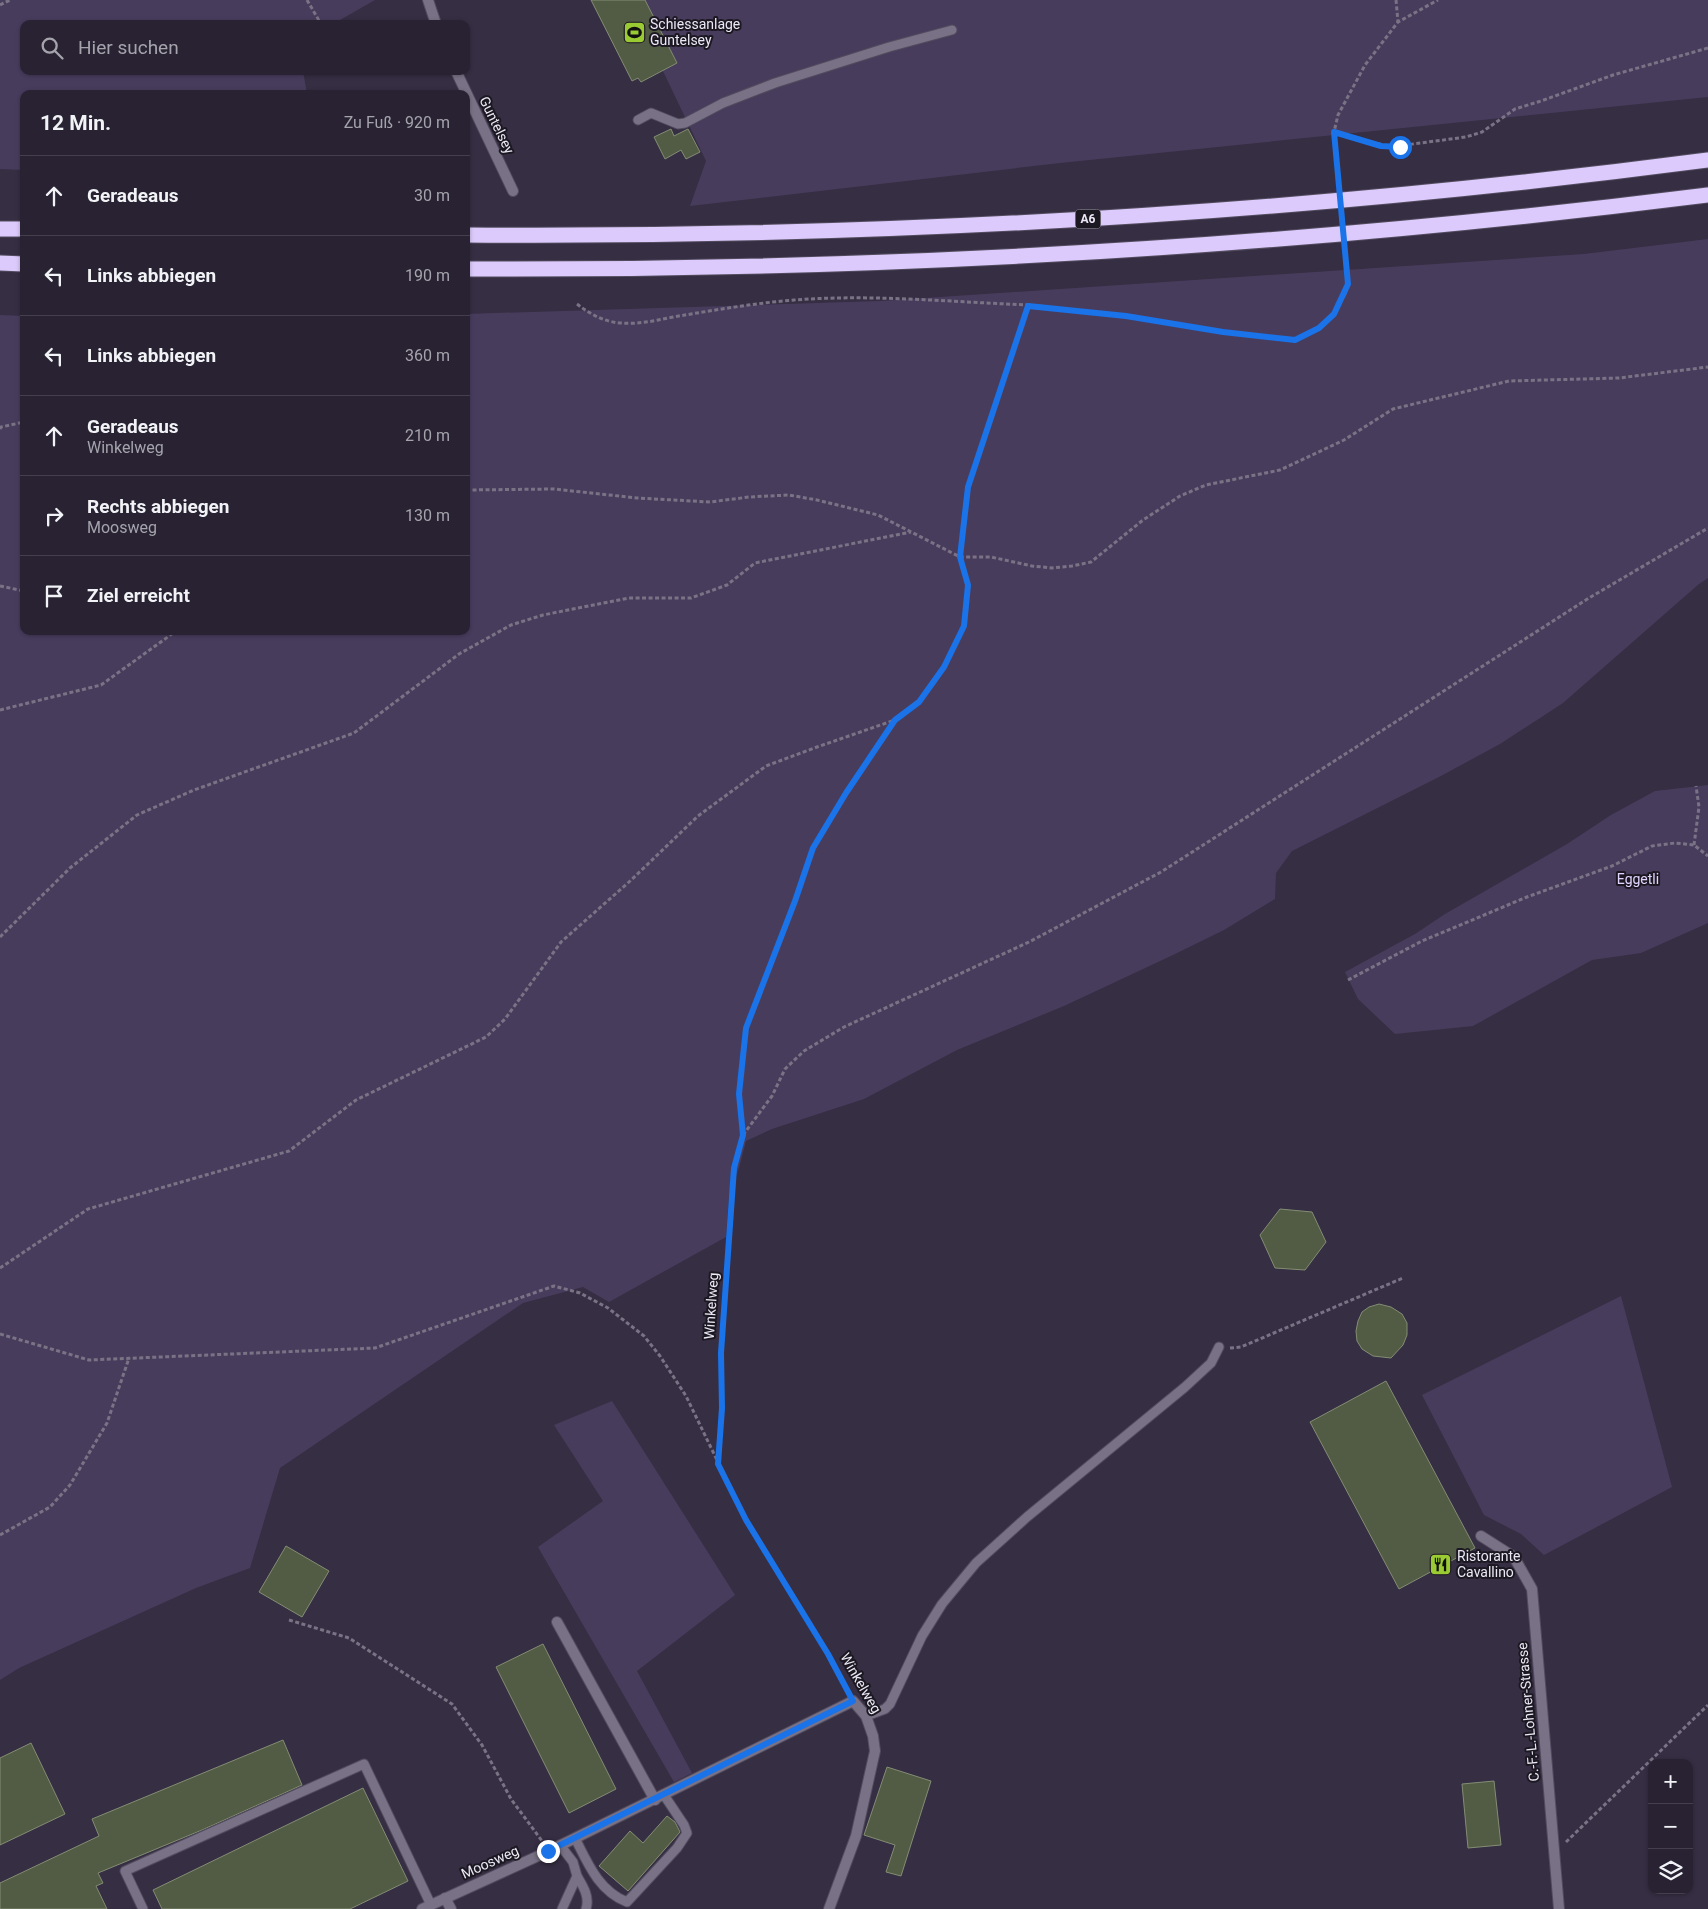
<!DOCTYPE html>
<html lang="de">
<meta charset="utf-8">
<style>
:root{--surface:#282232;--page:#342f3e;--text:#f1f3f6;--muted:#a5a4ac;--line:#443f4d}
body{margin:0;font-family:Roboto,sans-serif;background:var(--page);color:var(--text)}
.controls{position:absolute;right:15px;bottom:15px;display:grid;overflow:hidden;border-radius:10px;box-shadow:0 1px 4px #0004}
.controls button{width:45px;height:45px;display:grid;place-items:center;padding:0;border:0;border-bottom:1px solid var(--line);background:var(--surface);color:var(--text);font:25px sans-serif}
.stop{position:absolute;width:15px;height:15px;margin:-11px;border:4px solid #1a73e8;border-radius:50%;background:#fff}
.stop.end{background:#1a73e8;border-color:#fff;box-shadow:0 1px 5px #0008}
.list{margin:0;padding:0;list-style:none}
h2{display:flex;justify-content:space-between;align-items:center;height:65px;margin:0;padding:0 20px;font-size:21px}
h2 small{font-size:16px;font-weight:400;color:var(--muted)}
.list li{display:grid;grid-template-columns:32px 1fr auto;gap:15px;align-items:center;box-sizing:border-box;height:80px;padding:0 20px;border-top:1px solid var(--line)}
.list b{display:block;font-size:19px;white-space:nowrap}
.list p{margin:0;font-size:16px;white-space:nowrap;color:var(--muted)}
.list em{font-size:16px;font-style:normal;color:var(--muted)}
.icon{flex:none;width:28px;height:28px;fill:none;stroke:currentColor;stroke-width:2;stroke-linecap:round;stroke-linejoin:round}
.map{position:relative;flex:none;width:1708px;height:1909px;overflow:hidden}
.search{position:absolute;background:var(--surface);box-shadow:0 1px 4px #0004;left:20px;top:20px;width:450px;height:55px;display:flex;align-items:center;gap:12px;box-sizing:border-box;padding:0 18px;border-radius:10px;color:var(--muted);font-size:19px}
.panel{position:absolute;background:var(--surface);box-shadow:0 1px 4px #0004;left:20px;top:90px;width:450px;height:545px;border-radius:10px}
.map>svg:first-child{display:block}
.green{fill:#483c5d}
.building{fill:#525b44;stroke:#838d74}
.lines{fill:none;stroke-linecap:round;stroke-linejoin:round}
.service-casing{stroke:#534c5f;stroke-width:11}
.minor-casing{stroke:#534c5f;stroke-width:12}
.motorway-casing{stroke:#534c5f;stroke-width:17}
.path{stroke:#7a7385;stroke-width:3;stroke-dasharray:4 2.5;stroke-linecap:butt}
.service{stroke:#797286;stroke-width:9}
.minor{stroke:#797286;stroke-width:10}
.motorway{stroke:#dbcafb;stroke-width:15}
.path-bridge{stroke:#7a7385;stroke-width:3;stroke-dasharray:4 2.5;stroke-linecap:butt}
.route{stroke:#1a73e8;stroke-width:6}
.labels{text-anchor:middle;stroke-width:4;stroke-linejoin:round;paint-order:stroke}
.shield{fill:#1c1822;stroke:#aeaab6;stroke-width:1}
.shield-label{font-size:12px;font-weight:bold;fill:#ece8f5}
.poi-label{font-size:14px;fill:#ece8f5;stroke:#1c1822;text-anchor:start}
.street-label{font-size:14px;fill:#ece8f5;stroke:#1c1822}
.park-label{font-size:14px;fill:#e1d3fd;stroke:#1c1822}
</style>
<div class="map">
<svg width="1708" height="1909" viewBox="0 0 1708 1909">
<rect width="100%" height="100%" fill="#362e43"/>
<!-- green -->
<g class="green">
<path d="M0 0H375L333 24H24V71H303L307 94H24V170L0 169Z"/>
<path d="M629 0H1708V97L1060 163 690 206 706 161Z"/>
<path d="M1708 239V578L1699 584 1563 703 1500 744 1439 777 1292 851 1276 873 1275 899 1224 930 1173 955 1064 1006 957 1050 864 1099 772 1129 746 1141 739 1168 729 1195 726 1237 609 1302 583 1287 523 1303 280 1468 250 1568 196 1588 19 1668 0 1680V315L24 316V631H466V314L881 301 1584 254Z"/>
<path d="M1708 785V923L1641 953 1592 960 1473 1026 1395 1034 1358 999 1345 972 1415 934 1445 914 1567 844 1611 815 1655 791Z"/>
<path d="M1621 1296 1672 1487 1544 1555 1521 1534 1484 1515 1422 1395Z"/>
<path d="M612 1401 735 1595 637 1671 692 1773 674 1782 538 1547 603 1501 554 1425Z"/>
</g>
<!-- building -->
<g class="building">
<path d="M591 0H645L677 63 641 82 638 78 632 81Z"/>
<path d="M671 129 674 136 688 129 700 152 686 159 681 150 665 159 654 137Z"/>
<path d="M1280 1209 1312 1212 1326 1242 1305 1270 1275 1268 1260 1235Z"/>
<path d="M1379 1304 1391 1307 1402 1314 1407 1323V1335L1403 1345 1391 1358 1373 1356 1362 1349 1357 1341 1356 1331 1358 1321 1362 1312 1369 1307Z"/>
<path d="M1386 1381 1475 1548 1399 1589 1310 1422Z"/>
<path d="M286 1546 329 1571 302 1617 259 1592Z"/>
<path d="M543 1644 616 1789 569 1813 496 1667Z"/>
<path d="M283 1740 302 1785 202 1830 98 1873 103 1883 96 1886 107 1909H0V1883L99 1836 92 1819Z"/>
<path d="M31 1743 65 1814 0 1845V1758Z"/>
<path d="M887 1767 931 1781 901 1876 886 1872 895 1845 864 1835Z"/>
<path d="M1494 1781 1501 1845 1468 1848 1462 1784Z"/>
<path d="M363 1788 408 1881 350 1909H162L153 1890Z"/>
<path d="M667 1816 675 1822 680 1832 628 1891 599 1866 630 1831 643 1843Z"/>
</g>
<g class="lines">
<defs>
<g id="service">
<path d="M638 120 651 113 678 124 685 123 723 103 775 83 889 47 952 30"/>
<path d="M866 1716 885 1709 890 1704 922 1636 942 1604 976 1563 1027 1517 1185 1387 1211 1363 1219 1347"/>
<path d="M575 1838C588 1864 599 1891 627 1902L677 1848 687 1833 684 1825 664 1795"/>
<path d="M560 1845 573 1862 577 1876 562 1909"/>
<path d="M577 1876C583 1886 590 1897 586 1909"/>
<path d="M143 1909 125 1871 364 1764 431 1905"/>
</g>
<g id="minor">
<path d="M428 0 436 24"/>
<path d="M456 71 513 191"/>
<path d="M1481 1536 1514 1557 1532 1589 1559 1909"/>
<path d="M557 1622 655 1800"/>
<path d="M445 1898 451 1909"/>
<path d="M422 1909 549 1851 853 1701 866 1716 873 1736 875 1751 856 1836 829 1909"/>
</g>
<g id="motorway">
<path d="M0 229H24"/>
<path d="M466 235C881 238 1296 214 1708 160"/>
<path d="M0 263 24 264"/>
<path d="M466 269C882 271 1296 247 1708 195"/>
</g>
</defs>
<!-- service casing -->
<use href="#service" class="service-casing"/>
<!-- minor casing -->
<use href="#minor" class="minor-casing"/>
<!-- motorway casing -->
<use href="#motorway" class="motorway-casing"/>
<!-- path -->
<g class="path">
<path d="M307 0 321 24"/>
<path d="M1396 0 1398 22"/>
<path d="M0 5 10 0"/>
<path d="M1334 132 1390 147 1466 137 1482 132 1515 109 1541 101 1613 75 1708 48"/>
<path d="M1336 148 1334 132 1338 115 1365 65 1398 22 1438 0"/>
<path d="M577 304C590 314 604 322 621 323 642 325 665 318 685 315 721 309 757 303 794 300 870 294 952 302 1029 305"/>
<path d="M0 429 1 427 24 422"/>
<path d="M466 490 554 489 637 498 710 502 749 497 789 495 817 500 878 515 960 557H991L1032 566 1052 568 1072 566 1091 562 1143 520 1180 496 1206 485 1280 470 1344 440 1393 409 1509 381 1619 378 1708 367"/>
<path d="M0 586 24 591"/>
<path d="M0 710 101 685 176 631"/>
<path d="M1694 845 1699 807 1696 786"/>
<path d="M0 937 70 868 137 815 194 790 354 733 459 654 511 625 543 615 629 598H691L727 585 755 563 911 532"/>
<path d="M1348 980 1422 941 1527 897 1612 866 1652 846 1675 843 1694 845 1708 856"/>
<path d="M743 1135 772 1096 785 1069 804 1051 844 1027 1029 942 1161 872 1589 598 1708 528"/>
<path d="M0 1268 88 1209 289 1151 356 1100 486 1037 505 1019 561 942 629 882 698 816 766 766 817 747 895 720 919 702 944 667 964 625 969 585 960 557 969 487 1029 305 1126 316 1223 332 1295 340 1319 328 1334 313 1345 294 1348 284"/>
<path d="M0 1334 89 1360 375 1348 554 1286 580 1293 608 1308 644 1336 660 1356 686 1396 746 1520 828 1654 848 1690"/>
<path d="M1230 1348 1241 1347 1403 1278"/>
<path d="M718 1463 721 1408V1353L734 1168 743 1135 739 1094 746 1027 795 901 813 849 846 793 895 720"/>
<path d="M0 1535 50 1507 70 1485 107 1423 129 1358"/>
<path d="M289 1620 349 1638 452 1704 482 1745 511 1799 542 1841"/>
<path d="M1566 1842 1708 1705"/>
</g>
<!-- service -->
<use href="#service" class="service"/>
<!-- minor -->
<use href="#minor" class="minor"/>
<!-- motorway -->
<use href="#motorway" class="motorway"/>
<!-- path-bridge -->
<path class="path-bridge" d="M1336 148 1348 284"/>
</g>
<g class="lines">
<!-- route -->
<path class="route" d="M548 1851 853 1701 828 1654 746 1520 718 1464 722 1408 721 1353 734 1168 743 1135 739 1094 746 1028 795 901 813 848 846 793 895 720 919 702 944 667 964 626 968 585 960 557 968 487 1028 306 1126 316 1223 332 1295 340 1319 328 1334 314 1348 284 1334 132 1381 146 1400 147"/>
</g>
<!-- icons -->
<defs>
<symbol id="stadium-square" viewBox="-11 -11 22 22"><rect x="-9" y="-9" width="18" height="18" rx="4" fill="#9bcb33" stroke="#1c1822"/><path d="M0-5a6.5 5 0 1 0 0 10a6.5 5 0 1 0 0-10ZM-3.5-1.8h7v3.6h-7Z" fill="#111"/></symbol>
<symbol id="restaurant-square" viewBox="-11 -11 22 22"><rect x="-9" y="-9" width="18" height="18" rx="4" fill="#9bcb33" stroke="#1c1822"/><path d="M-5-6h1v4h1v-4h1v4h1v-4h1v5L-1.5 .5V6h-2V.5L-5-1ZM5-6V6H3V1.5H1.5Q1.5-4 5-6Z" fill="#111"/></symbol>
</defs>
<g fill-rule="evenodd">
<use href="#stadium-square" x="622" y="20" width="25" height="25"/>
<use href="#restaurant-square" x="1428" y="1552" width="25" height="25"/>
</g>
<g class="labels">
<!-- shield labels -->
<rect class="shield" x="1075.5" y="209.5" width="25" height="19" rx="4"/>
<g class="shield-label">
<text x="1088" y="223">A6</text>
</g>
<!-- poi labels -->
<g class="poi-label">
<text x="650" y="29">Schiessanlage<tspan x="650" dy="16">Guntelsey</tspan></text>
<text x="1457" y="1561">Ristorante<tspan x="1457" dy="16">Cavallino</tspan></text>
</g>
<!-- street labels -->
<g class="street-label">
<text transform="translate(497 125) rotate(64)" y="5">Guntelsey</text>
<text transform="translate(711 1306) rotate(-86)" y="5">Winkelweg</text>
<text transform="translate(861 1683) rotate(60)" y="5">Winkelweg</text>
<text transform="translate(1528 1712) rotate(-95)" y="5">C.-F.-L.-Lohner-Strasse</text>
<text transform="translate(490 1862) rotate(-24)" y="5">Moosweg</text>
</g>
<!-- park labels -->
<g class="park-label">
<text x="1638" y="884">Eggetli</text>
</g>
</g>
</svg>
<div class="controls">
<button>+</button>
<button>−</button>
<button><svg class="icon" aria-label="layers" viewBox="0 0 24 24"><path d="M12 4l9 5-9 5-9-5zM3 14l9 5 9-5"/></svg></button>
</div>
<div class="stop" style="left:1400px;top:147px"></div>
<div class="stop end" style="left:548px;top:1851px"></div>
<div class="search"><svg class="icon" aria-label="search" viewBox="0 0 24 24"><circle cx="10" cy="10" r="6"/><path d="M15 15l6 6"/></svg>Hier suchen</div>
<section class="panel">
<h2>12 Min.<small>Zu Fuß · 920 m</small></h2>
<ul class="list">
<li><svg class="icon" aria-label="ahead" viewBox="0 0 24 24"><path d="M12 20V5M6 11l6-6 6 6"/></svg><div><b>Geradeaus</b></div><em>30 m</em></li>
<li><svg class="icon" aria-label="left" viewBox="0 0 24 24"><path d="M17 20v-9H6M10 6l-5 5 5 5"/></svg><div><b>Links abbiegen</b></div><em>190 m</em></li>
<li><svg class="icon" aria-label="left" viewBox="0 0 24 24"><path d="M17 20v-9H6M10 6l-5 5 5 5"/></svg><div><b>Links abbiegen</b></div><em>360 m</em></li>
<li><svg class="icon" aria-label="ahead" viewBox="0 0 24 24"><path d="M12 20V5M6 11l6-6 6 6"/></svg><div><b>Geradeaus</b><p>Winkelweg</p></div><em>210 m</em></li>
<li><svg class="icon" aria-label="right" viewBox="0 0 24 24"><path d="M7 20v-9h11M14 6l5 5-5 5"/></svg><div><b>Rechts abbiegen</b><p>Moosweg</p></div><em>130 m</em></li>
<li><svg class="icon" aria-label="arrive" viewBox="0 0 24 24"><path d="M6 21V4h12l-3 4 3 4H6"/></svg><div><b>Ziel erreicht</b></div></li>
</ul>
</section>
</div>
